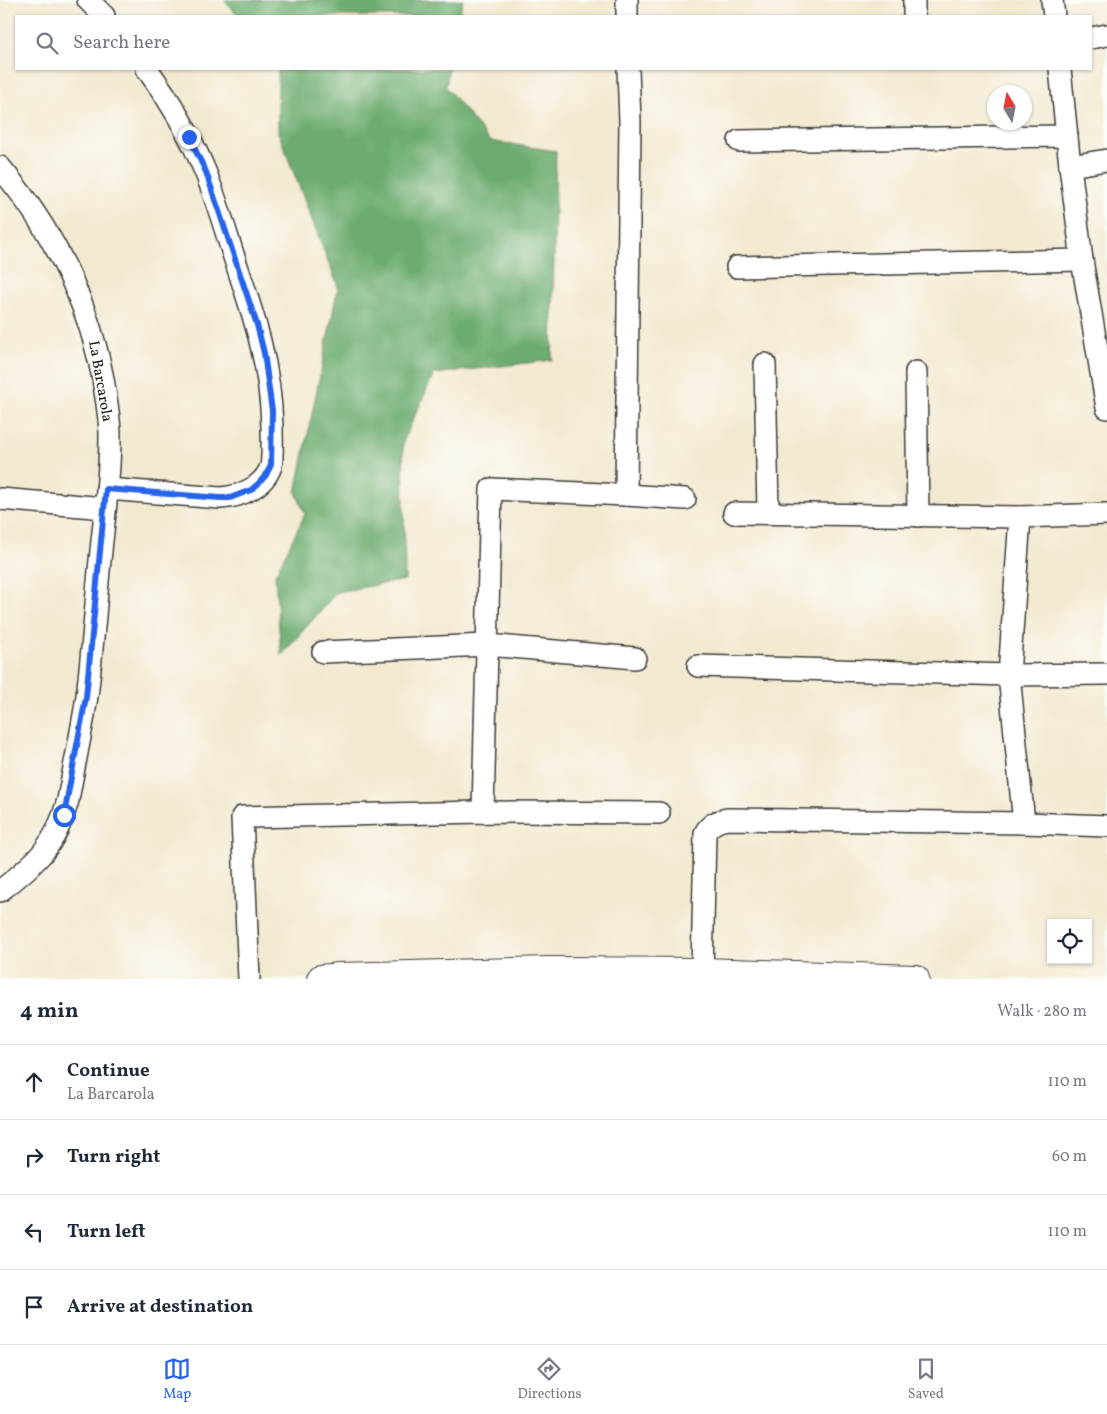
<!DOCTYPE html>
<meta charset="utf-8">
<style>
:root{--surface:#fff;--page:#f2f2f3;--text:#1f2937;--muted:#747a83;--line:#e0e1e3;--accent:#2563eb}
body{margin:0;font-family:Vollkorn,serif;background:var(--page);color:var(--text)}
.controls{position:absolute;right:15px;bottom:15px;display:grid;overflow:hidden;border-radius:0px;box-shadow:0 1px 4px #0004}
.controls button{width:45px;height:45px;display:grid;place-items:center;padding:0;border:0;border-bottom:1px solid var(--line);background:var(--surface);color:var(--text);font:25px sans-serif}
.compass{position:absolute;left:987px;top:85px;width:45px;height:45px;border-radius:50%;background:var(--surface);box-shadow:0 1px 4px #0004;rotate:350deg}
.stop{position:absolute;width:15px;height:15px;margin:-11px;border:4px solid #2563eb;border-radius:50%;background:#fff}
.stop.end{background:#2563eb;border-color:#fff;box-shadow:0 1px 5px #0008}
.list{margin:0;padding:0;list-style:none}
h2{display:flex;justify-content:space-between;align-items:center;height:65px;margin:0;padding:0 20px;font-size:21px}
h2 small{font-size:16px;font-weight:400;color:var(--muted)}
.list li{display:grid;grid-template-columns:32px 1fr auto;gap:15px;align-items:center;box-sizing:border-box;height:75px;padding:0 20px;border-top:1px solid var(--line)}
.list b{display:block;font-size:19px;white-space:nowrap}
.list p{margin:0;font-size:16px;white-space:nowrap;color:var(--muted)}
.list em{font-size:16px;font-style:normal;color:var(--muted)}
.icon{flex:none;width:28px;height:28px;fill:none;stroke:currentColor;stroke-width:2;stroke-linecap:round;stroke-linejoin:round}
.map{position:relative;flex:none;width:1107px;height:979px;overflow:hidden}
.search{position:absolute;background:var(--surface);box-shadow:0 1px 4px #0004;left:15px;right:15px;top:15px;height:55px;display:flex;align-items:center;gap:12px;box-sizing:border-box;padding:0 18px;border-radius:0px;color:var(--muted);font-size:19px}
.sheet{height:365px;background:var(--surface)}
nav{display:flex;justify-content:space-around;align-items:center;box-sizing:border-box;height:70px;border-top:1px solid var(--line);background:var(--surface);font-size:14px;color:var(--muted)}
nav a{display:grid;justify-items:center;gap:2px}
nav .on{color:var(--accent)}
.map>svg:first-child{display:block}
.forest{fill:#6cac6f;stroke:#446446}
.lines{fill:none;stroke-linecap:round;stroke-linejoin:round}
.street-casing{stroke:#3c3b37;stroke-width:24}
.secondary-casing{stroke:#3c3b37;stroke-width:30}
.street{stroke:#fff;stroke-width:21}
.secondary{stroke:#fff;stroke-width:28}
.route{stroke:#2563eb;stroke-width:6}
.labels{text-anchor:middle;stroke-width:4;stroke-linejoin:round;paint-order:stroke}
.street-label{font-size:15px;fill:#1c1c1c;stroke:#fdfcf7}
</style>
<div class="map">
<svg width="1107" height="979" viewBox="0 0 1107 979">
<rect width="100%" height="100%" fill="#fdfcf7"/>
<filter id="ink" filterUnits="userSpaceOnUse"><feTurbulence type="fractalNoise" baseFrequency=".02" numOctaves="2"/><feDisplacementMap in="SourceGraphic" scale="10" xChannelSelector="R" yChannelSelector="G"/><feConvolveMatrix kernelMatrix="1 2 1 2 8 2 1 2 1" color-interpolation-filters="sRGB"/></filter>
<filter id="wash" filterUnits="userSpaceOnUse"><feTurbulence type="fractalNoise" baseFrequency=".0096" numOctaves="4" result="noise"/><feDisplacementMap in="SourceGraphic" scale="20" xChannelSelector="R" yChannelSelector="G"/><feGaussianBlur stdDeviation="1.12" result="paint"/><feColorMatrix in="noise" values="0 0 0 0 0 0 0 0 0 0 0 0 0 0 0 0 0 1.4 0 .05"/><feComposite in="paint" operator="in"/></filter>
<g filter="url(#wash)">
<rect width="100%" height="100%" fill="#f2e9d0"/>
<!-- forest -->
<g class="forest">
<path d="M224 0H463L459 16H238Z"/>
<path d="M278 69H449L446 87 490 141 556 151 552 360 434 374 403 442 405 580 337 592 281 656 275 575 305 514 296 492 338 287 278 132Z"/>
</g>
</g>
<g filter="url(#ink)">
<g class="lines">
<defs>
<g id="street">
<path d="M88 0 104 16"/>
<path d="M627 0V16"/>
<path d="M1052 0 1054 16"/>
<path d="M914 16V0"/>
<path d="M1091 38 1107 35"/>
<path d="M1060 69 1070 166 1082 260 1107 408"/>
<path d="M739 141 1067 136"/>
<path d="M1070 166 1107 160"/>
<path d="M0 167C52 229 88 300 103 379 106 398 110 417 110 436 110 481 103 526 99 571 95 613 92 655 87 696 82 731 74 766 68 800 56 846 36 863 0 891"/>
<path d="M737 267 1082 260"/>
<path d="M765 364 768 512"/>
<path d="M916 372 918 516"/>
<path d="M107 489 220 498C240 497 264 487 271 466 273 457 272 437 272 428 271 365 253 313 233 254 224 226 216 198 205 171 190 135 170 100 147 69"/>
<path d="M626 495 630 122 628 69"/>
<path d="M0 499 105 508"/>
<path d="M734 513 1020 517 1107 514"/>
<path d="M1020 517 1009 675 1024 823"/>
<path d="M323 652 487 645 635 658"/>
<path d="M698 666 1009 675 1107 674"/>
<path d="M483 812 491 489 626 495 685 499"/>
<path d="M702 972 705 833C710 824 717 821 727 819L1024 823 1107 826"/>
<path d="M249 979 242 817 483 812 659 813"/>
</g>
<path id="secondary" d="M321 979 339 977 550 971 702 972 915 979"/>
</defs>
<!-- street casing -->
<use href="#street" class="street-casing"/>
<!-- secondary casing -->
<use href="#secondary" class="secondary-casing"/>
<!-- street -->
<use href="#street" class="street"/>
<!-- secondary -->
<use href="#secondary" class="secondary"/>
</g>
</g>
<g class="lines" filter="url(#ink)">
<!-- route -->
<path class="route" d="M64 815 86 697 106 489 220 498H230L251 490 259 483 266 475 271 465 272 411 264 353 257 325 206 172 189 137"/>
</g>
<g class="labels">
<!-- street labels -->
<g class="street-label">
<text transform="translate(101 381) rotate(80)" y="5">La Barcarola</text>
</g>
</g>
</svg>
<div class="controls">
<button><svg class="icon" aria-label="locate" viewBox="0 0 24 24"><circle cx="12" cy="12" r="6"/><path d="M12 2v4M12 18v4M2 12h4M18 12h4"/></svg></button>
</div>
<svg class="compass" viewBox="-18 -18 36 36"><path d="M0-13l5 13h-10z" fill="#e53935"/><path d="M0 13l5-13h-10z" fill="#747a83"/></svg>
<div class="stop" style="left:64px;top:815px"></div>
<div class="stop end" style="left:189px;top:137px"></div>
<div class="search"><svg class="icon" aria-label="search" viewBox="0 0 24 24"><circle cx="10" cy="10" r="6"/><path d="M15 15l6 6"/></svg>Search here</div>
</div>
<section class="sheet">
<h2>4 min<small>Walk · 280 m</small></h2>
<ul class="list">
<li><svg class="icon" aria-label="ahead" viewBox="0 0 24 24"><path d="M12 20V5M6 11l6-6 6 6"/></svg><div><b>Continue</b><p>La Barcarola</p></div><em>110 m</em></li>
<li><svg class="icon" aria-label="right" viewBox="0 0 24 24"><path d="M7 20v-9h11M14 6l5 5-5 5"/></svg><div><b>Turn right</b></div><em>60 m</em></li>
<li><svg class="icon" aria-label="left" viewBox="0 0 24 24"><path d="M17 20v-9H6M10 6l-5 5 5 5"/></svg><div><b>Turn left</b></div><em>110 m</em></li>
<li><svg class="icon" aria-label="arrive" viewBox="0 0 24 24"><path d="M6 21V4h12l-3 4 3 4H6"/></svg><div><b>Arrive at destination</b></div></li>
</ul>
</section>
<nav>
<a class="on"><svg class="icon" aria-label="map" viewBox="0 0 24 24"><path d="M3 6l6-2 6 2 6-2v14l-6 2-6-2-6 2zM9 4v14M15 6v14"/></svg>Map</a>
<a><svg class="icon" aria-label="directions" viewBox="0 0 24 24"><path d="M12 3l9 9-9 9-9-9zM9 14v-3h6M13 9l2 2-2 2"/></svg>Directions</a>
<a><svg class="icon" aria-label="saved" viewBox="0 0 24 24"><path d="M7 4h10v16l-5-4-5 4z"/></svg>Saved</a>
</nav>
